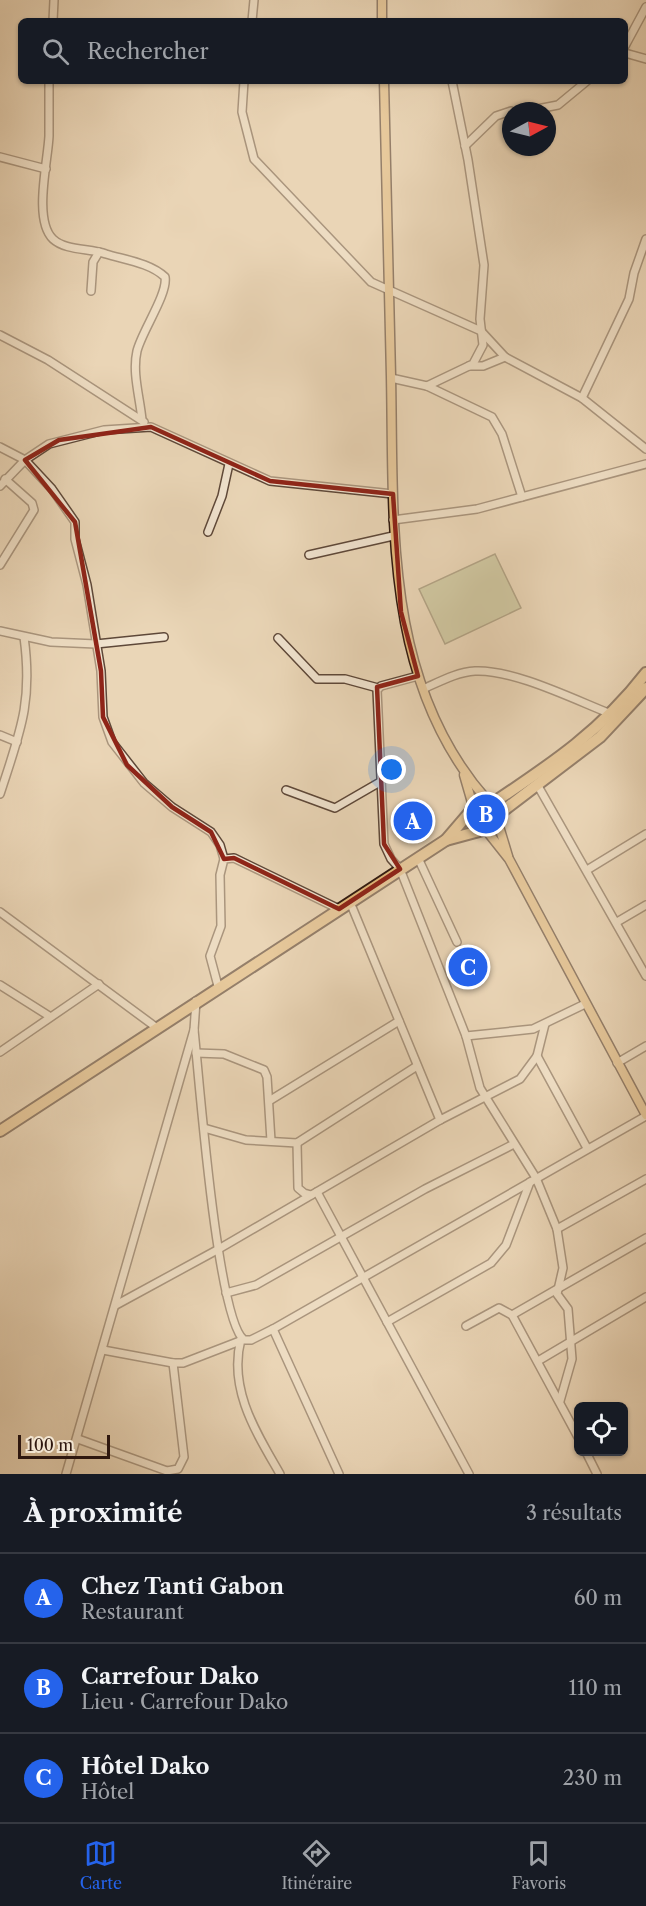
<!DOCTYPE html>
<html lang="fr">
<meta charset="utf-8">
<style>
:root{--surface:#171b24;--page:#242831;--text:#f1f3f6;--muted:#9ea1a6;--line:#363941;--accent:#2563eb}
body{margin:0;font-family:"Libre Caslon Text",serif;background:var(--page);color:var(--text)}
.controls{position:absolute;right:18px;bottom:18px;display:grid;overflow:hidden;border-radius:9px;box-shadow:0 2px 4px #0004}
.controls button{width:54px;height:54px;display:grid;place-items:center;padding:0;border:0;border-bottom:2px solid var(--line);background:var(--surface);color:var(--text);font:30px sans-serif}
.compass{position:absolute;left:502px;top:102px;width:54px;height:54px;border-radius:50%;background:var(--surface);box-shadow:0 2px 4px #0004;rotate:83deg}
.scale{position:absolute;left:18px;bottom:15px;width:92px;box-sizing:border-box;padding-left:6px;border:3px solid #2f180f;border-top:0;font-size:16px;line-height:21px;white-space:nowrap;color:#2f180f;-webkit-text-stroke:4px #f1e4d0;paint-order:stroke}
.you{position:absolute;left:392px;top:770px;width:21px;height:21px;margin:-15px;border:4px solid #fff;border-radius:50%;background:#1a73e8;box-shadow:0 0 0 9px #1a73e833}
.badge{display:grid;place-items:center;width:39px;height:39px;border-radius:50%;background:var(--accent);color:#fff;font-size:20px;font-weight:700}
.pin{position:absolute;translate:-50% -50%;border:3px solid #fff;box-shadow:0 2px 6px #0006}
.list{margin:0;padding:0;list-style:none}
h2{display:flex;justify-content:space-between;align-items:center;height:78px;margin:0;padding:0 24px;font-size:26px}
h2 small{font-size:20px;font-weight:400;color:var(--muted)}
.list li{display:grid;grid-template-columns:39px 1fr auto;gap:18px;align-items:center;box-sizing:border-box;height:90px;padding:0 24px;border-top:2px solid var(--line)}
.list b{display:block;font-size:22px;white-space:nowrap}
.list p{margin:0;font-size:20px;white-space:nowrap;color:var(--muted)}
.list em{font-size:20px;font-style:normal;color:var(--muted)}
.icon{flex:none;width:33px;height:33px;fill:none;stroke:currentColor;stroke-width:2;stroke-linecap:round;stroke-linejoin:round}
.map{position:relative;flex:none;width:646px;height:1474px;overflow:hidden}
.search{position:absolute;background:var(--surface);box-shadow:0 2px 4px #0004;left:18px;right:18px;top:18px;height:66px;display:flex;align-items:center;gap:15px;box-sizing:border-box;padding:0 21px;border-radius:9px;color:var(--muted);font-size:22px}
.sheet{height:348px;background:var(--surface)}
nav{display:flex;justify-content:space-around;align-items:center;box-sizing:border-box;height:84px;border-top:2px solid var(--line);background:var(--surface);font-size:16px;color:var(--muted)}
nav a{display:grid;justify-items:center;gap:3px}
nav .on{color:var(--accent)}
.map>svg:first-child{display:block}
.green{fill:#b7bd8e;stroke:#736a4e;stroke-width:1.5}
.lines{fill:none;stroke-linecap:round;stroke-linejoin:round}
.minor-casing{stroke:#5e4839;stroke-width:10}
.major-casing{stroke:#2f180f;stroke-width:11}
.highway-casing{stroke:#2f180f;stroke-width:14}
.minor{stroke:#f1e4d0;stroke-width:7}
.major{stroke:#e5bb7c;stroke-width:8}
.highway{stroke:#e5bb7c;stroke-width:10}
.marked{fill:none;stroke:#8f2418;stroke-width:4.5;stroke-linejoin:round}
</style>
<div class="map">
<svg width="646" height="1474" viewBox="0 0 646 1474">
<rect width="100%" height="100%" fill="#ead6b7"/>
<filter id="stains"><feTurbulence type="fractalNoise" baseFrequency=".00333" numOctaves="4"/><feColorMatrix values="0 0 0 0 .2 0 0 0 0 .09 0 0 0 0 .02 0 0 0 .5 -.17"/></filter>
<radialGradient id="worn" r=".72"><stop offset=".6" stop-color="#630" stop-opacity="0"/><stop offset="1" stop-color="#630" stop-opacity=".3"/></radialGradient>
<!-- green -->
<path class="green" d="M495 554 521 608 445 644 419 589Z"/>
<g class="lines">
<defs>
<g id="minor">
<path d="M53 21 54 0"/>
<path d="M252 21 254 0"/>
<path d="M625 46 646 7"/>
<path d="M625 53 646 59"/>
<path d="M49 81C49 99 49 118 49 136 48 161 33 220 53 239 66 251 90 248 106 254 126 260 150 263 165 277 168 294 142 331 137 351 132 373 140 398 142 420"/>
<path d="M244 81 242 112 254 159 371 282 481 331 505 357 582 398 646 449"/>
<path d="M527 111 558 105 587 81"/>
<path d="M465 146 496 116 511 111"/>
<path d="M0 157 46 169"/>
<path d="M91 291 93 262 99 252"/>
<path d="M0 335 48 360 144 422"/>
<path d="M469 366H483L505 357"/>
<path d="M391 378 427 386 492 417 502 434 522 497"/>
<path d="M427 386 473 364 483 345 480 319 484 265 468 160 452 81"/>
<path d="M582 398 629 299 634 273 646 239"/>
<path d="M0 447 25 460 52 489 75 522V539L87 585 101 671 103 717 112 742 144 783 172 807 211 832 220 845 224 859"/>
<path d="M0 486 25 460 49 444 104 430 151 427 270 481 393 494"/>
<path d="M393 520 477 509 646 464"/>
<path d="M208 532 222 496 229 464"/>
<path d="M309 555 393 536"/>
<path d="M0 565 34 510 32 503 5 479"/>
<path d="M0 631 51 642 96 644 164 637"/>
<path d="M278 638 317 679H345L378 688"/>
<path d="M418 676 381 686 377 690 384 844 391 859 400 869 466 1036 480 1088 536 1178 557 1229 563 1268 557 1294 568 1309 572 1359 560 1401"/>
<path d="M423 689C439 682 457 672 475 671 513 669 575 700 611 714"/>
<path d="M0 735 17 742"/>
<path d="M538 786 646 976"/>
<path d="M286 790 335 808 380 782"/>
<path d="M0 794C20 732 33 703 24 637"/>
<path d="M418 858 457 942"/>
<path d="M587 870 646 834"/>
<path d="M350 902 440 1120"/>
<path d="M0 912 157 1028"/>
<path d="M617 922 646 905"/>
<path d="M0 985 49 1016"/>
<path d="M218 986 210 956 221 926 220 875 224 859 234 858 339 909"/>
<path d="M194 1030C199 1076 217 1319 244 1340H251L273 1329 646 1116"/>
<path d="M466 1036 533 1029 585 1004"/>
<path d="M0 1052 99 984"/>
<path d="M196 1053 224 1054 264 1070 267 1077 271 1141"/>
<path d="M537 1056 587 1148"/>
<path d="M617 1063 646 1046"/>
<path d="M269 1101 399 1021"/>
<path d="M204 1128 246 1140 297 1143 417 1066"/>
<path d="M297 1143 298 1188 304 1193 311 1195"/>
<path d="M317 1192 469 1474"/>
<path d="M557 1229 646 1179"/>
<path d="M226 1293 256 1285 425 1189 514 1144"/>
<path d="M116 1305 217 1250 440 1120 520 1079 537 1056 545 1024"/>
<path d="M512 1315 646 1238"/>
<path d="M387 1322 491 1263 506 1245 530 1182"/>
<path d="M466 1326 499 1308 512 1315 578 1437"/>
<path d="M273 1329 339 1474"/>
<path d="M241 1339C228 1389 256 1432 280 1474"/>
<path d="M103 1350 173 1363H183L240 1341"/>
<path d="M538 1361 646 1297"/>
<path d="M78 1439 167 1471 178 1469 184 1457 173 1363"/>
<path d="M586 1452 597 1474"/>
<path d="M66 1474 194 1030 196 1001"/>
</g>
<g id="major">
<path d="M382 0V21"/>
<path d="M384 81C386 179 389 278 391 376 394 523 383 682 487 800"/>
<path d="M464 775 473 806"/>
<path d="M498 823 508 856"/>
<path d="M486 830 509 859 646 1115"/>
</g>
<g id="highway">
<circle cx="485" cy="815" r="15"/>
<path d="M493 803C553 763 602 730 646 673"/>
<path d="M500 813 600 737 646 688"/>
<path d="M446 840 483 830"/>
<path d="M0 1131 446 840 470 812"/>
</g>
</defs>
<!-- minor casing -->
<use href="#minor" class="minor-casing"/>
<!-- major casing -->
<use href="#major" class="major-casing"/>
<!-- highway casing -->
<use href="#highway" class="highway-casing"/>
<!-- minor -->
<use href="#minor" class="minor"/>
<!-- major -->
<use href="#major" class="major"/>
<!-- highway -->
<use href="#highway" class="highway"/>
</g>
<!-- marked area -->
<path d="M0 0H646V1474H0ZM151 427 270 481 393 494 401 612 418 676 377 687 384 844 400 869 339 909 234 858 224 859 211 832 172 807 127 765 103 717 101 671 75 522 25 460 59 440Z" fill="#ead6b7" fill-opacity=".55" fill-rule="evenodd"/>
<path class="marked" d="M151 427 270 481 393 494 401 612 418 676 377 687 384 844 400 869 339 909 234 858 224 859 211 832 172 807 127 765 103 717 101 671 75 522 25 460 59 440Z"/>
<rect width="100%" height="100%" filter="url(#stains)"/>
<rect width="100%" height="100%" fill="url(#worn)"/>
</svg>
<div class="controls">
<button><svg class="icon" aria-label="locate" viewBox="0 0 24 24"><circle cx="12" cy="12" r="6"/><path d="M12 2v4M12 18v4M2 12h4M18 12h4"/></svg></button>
</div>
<svg class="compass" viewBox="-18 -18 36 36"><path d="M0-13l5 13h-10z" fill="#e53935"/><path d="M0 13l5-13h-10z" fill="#9ea1a6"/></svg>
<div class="scale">100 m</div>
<div class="you"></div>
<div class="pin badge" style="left:413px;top:821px">A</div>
<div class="pin badge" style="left:486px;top:814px">B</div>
<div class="pin badge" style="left:468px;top:967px">C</div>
<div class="search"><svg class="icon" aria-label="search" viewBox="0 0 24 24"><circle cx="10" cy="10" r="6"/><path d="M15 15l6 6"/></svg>Rechercher</div>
</div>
<section class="sheet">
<h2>À proximité<small>3 résultats</small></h2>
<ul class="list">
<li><span class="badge">A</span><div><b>Chez Tanti Gabon</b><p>Restaurant</p></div><em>60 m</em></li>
<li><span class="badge">B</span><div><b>Carrefour Dako</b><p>Lieu · Carrefour Dako</p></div><em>110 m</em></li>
<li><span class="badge">C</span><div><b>Hôtel Dako</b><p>Hôtel</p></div><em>230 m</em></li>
</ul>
</section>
<nav>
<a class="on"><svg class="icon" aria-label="map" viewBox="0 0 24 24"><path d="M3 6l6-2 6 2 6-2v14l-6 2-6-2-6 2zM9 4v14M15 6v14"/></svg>Carte</a>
<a><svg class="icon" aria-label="directions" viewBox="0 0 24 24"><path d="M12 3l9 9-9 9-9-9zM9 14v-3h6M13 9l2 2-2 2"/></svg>Itinéraire</a>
<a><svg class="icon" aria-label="saved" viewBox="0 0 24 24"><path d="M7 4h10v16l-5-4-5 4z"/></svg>Favoris</a>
</nav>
